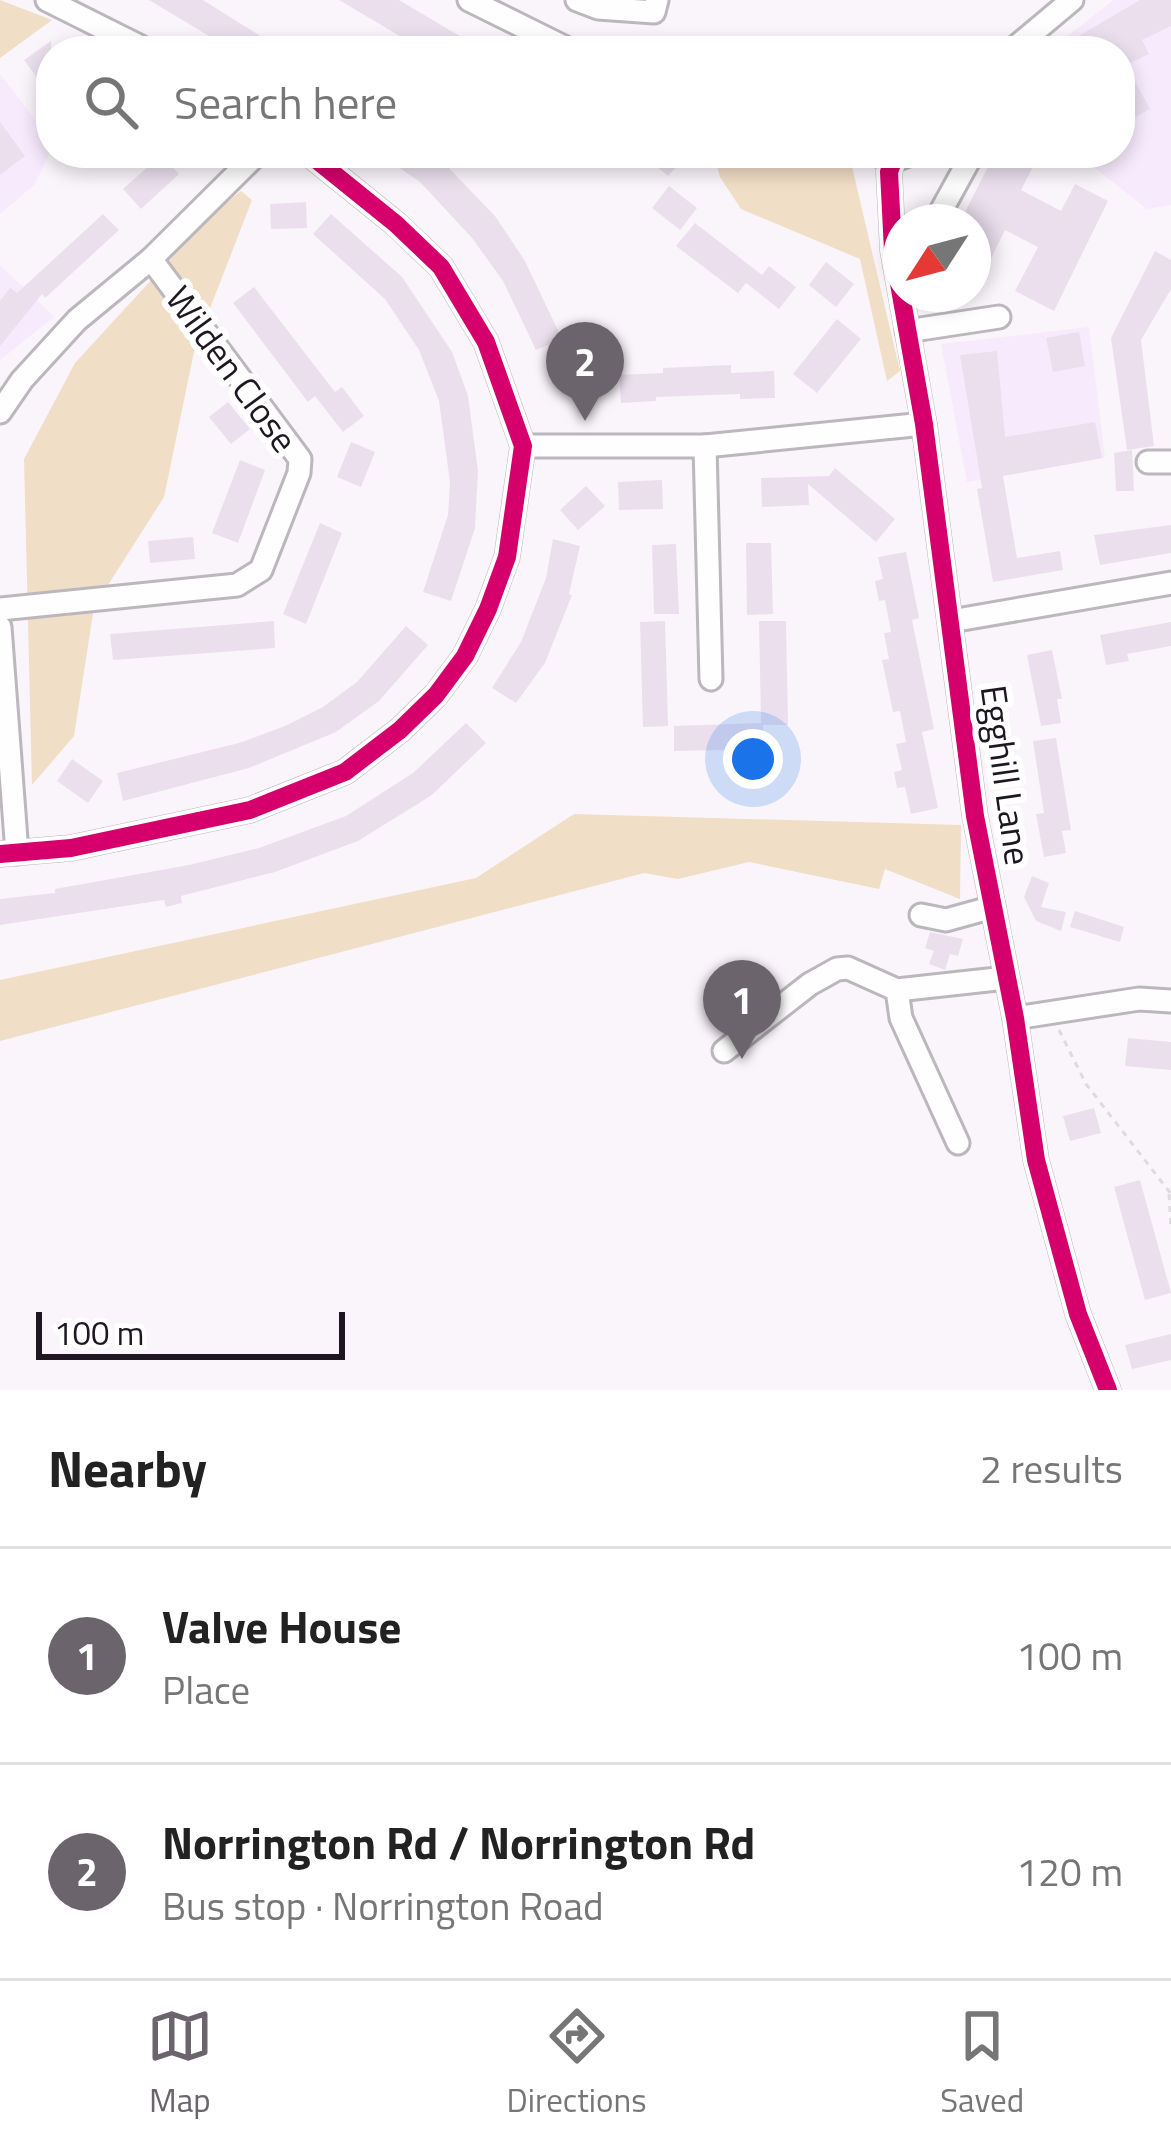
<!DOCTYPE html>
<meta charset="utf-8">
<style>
:root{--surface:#fff;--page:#f6f6f6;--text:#222;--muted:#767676;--line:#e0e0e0;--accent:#6b646d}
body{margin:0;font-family:"Titillium Web",sans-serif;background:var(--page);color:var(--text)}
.compass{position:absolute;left:883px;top:204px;width:108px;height:108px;border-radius:50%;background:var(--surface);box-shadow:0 6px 18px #0003;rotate:234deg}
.scale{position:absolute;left:36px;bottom:30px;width:309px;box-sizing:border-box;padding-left:12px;border:6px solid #1e1620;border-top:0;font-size:33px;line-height:42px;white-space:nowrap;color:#1e1620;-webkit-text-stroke:9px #fff;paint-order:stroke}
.you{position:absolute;left:753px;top:759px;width:42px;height:42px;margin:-30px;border:9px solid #fff;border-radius:50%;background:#1a73e8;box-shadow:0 0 0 18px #1a73e833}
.badge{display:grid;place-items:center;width:78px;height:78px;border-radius:50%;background:var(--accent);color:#fff;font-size:39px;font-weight:700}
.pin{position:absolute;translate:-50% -99px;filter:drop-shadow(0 3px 6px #0008)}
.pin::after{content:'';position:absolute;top:63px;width:42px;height:36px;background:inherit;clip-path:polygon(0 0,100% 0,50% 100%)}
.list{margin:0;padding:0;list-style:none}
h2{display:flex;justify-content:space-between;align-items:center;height:156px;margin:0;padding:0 48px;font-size:51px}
h2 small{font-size:39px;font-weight:400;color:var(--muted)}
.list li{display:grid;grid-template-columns:78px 1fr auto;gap:36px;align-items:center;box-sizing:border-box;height:216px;padding:0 48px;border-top:3px solid var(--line)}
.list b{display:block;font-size:45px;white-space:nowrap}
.list p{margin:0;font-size:39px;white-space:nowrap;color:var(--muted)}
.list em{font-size:39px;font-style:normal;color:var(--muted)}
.icon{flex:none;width:66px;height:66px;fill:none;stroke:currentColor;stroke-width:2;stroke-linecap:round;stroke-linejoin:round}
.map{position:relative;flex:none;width:1171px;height:1390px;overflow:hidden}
.search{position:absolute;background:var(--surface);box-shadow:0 6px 18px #0003;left:36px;right:36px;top:36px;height:132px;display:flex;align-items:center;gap:30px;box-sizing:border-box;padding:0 42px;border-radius:48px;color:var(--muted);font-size:45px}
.sheet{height:588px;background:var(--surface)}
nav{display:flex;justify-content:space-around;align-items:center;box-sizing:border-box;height:168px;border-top:3px solid var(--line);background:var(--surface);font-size:33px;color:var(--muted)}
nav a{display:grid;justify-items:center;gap:6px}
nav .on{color:var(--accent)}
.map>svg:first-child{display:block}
.built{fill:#f8eafd}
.green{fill:#f0dec6}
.building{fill:#ebdfee}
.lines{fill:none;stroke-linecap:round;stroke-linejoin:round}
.minor-casing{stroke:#bcb6bd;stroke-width:27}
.path{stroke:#dddbdd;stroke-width:3;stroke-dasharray:6 6;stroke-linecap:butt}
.minor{stroke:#fefefe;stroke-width:21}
.cycleway-casing{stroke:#fff;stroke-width:26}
.cycleway{stroke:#d6006c;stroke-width:18}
.labels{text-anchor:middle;stroke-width:12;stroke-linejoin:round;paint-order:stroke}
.street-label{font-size:36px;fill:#1e1620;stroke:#fff}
</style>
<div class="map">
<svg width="1171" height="1390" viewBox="0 0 1171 1390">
<rect width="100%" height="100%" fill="#faf5fb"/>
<!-- built -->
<g class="built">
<path d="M1114 0H1165L1171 11V205L1147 209 1076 153H1120V51H1048Z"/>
<path d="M0 74 51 140V151L34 185 0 214Z"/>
<path d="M0 265 54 317 0 360Z"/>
<path d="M1089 327 1105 458 967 482 941 344Z"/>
</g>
<!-- green -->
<g class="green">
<path d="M0 0 52 20 0 58Z"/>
<path d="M713 153 849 154 900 371 887 381 860 259 741 209 720 177Z"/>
<path d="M241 191 252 200 195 347 164 497 94 607 74 736 32 785 24 459 75 363 213 213Z"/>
<path d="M574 814 961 825 960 899 885 869 879 889 749 862 678 879 644 873 0 1041V980L476 878Z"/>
</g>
<!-- building -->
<g class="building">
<path d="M149 0H203L284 51H234Z"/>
<path d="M339 0H399L485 51H425Z"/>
<path d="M1140 0H1171V26L1142 40 1149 54 1126 65 1150 109 1120 126V51H1053Z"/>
<path d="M51 41V74L40 82 24 60Z"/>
<path d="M0 122 25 156 0 175Z"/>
<path d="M378 153H427L445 164 495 216 525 261 562 339 536 350 503 281 472 238 420 182Z"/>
<path d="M641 153H689L668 176Z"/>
<path d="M995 153H1040L1021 190 1061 211 1075 184 1108 201 1054 311 1015 291 1038 247 1005 230 973 295V222H960Z"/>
<path d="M161 155 179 174 141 209 123 189Z"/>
<path d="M669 186 697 208 680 230 652 208Z"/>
<path d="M306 202 307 228 271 229 270 204Z"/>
<path d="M103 214 119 230 45 298 42 294 0 346V301L10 288 17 293Z"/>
<path d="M331 214 402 277 452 352 468 396 478 471 475 528 451 601 423 592 448 515 450 482 439 401 419 350 385 299 313 234Z"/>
<path d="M695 223 762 275 769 266 796 287 779 309 746 283 738 293 676 246Z"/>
<path d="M1155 251 1171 260V289L1141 340 1154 446 1127 450 1111 338Z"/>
<path d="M826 262 854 284 836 307 809 285Z"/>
<path d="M254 287 335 392 342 387 364 416 343 432 315 396 308 402 233 303Z"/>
<path d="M837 319 861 339 817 393 793 374Z"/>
<path d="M1079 332 1085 366 1053 372 1046 338Z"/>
<path d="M569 350 603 381 583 403 549 373Z"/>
<path d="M997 351 1005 437 1095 422 1102 458 1003 476 1017 558 1060 551 1063 570 993 582 977 489 982 488 960 355Z"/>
<path d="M731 365V373L774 371 775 398 740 399V394L656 397V401L621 403 619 375 663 373V368Z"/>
<path d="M228 402 250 429 231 444 209 417Z"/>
<path d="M351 442 375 452 361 487 337 477Z"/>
<path d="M1132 450 1134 491H1116L1114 453Z"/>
<path d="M240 460 265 470 238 543 212 533Z"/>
<path d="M835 468 895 519 876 542 808 484 809 505 762 507 761 478 829 476Z"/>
<path d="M662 480 663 509 619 510 618 482Z"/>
<path d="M586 486 605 506 578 530 560 510Z"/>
<path d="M320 523 342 533 306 624 283 614Z"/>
<path d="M1171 525V553L1100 565 1094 535Z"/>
<path d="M193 537 195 559 150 563 148 541Z"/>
<path d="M553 539 580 546 569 594 572 595 545 663 516 703 492 688 521 642 546 578Z"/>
<path d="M746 543H771L773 614 747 615Z"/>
<path d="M676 544 679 614H654L652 545Z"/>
<path d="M906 552 919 618 912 620 934 729 922 732 938 808 911 814 905 787 897 788 894 772 902 770 896 744 906 742 900 711 893 712 882 660 889 659 884 633 891 632 885 600 879 601 875 581 883 579 878 557Z"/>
<path d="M274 621 275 648 113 660 110 634Z"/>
<path d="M665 621 668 726 643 727 640 622Z"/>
<path d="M759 621H786L788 725H763L764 749 674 751V726L761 723Z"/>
<path d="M1171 622V646L1127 654 1129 661 1106 665 1100 635Z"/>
<path d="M406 626 428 645 379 701 336 732 249 768 123 801 117 773 239 743 285 726 323 707 357 682Z"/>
<path d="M1052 650 1062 699H1057L1061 723 1041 726 1027 655Z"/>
<path d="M466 723 486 743 432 795 358 841 275 872 181 896 182 903 166 907 164 900 0 925V899L55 893V889L189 865 259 848 346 816 413 773Z"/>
<path d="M1056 738 1071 830 1062 831 1066 853 1044 857 1036 814 1044 813 1033 741Z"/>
<path d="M72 759 103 781 88 803 57 781Z"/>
<path d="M1032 876 1049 883 1041 907 1066 912 1061 931 1036 921 1024 897Z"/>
<path d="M1075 911 1124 927 1120 942 1070 927Z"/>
<path d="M930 932 963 939 958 956 950 954 945 970 929 964 934 951 925 948Z"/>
<path d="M1128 1038 1171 1042V1070L1125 1066Z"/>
<path d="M1094 1108 1101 1133 1070 1141 1063 1116Z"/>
<path d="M1140 1180 1171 1293 1145 1300 1114 1187Z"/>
<path d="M1171 1334V1360L1132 1369 1125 1345Z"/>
</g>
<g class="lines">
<defs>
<g id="minor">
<path d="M47 0 149 51"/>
<path d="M469 0 572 51"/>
<path d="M577 0 598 8 654 12 657 0"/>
<path d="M1011 51 1072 0"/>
<path d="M872 153 893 161 914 153"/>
<path d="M893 161 889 172 893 250 924 424 975 816 1015 1018 1036 1160 1078 1314 1108 1390"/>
<path d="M935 222 973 153"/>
<path d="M907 331 999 317"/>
<path d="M0 412 22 380 77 320 151 259 258 153"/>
<path d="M523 446H705L924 424"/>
<path d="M705 446 711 679"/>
<path d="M1148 462H1171"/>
<path d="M0 609 237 585 261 570 299 473 300 459 151 259"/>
<path d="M951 621 1171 583"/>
<path d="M0 627 17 853"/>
<path d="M0 854 71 848 250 810 345 772 400 730 436 695 465 656 488 609 507 557 523 446 486 342 441 267 396 224 308 153"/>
<path d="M921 915 946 920 993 907"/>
<path d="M897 990 901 1018 958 1143"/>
<path d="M1015 1018 1139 999 1171 1001"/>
<path d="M724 1051 810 984 837 969 848 968 897 990 1006 978"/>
</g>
</defs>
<!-- minor casing -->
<use href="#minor" class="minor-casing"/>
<!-- path -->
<g class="path">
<path d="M1059 1030 1086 1084 1171 1194"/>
<path d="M1169 1194 1171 1228"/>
</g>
<!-- minor -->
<use href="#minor" class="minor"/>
<defs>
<g id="cycleway">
<path d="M893 161 889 172 893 250 924 424 975 816 1015 1018 1036 1160 1078 1314 1108 1390"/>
<path d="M0 854 71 848 250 810 345 772 400 730 436 695 465 656 488 609 507 557 523 446 486 342 441 267 396 224 308 153"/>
</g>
</defs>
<!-- cycleway casing -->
<use href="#cycleway" class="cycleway-casing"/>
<!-- cycleway -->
<use href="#cycleway" class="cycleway"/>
</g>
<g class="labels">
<!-- street labels -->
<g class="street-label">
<text transform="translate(232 369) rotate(54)" y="13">Wilden Close</text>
<text transform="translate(1006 775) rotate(82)" y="13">Egghill Lane</text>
</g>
</g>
</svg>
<svg class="compass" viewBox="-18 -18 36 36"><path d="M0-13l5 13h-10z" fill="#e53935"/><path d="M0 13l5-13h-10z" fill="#767676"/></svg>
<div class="scale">100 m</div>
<div class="you"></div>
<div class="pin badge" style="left:742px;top:1059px">1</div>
<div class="pin badge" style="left:585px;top:421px">2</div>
<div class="search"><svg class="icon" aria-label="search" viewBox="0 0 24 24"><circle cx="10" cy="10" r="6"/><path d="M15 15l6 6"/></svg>Search here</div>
</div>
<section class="sheet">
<h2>Nearby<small>2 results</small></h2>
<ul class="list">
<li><span class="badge">1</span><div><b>Valve House</b><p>Place</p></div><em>100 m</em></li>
<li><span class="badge">2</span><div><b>Norrington Rd / Norrington Rd</b><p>Bus stop · Norrington Road</p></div><em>120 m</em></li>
</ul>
</section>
<nav>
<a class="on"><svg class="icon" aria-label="map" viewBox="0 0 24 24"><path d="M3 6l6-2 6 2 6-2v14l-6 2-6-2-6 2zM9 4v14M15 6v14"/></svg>Map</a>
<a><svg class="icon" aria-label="directions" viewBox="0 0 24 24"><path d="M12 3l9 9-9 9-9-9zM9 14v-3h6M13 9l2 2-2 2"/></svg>Directions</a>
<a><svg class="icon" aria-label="saved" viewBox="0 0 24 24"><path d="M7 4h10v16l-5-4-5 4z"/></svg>Saved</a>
</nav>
